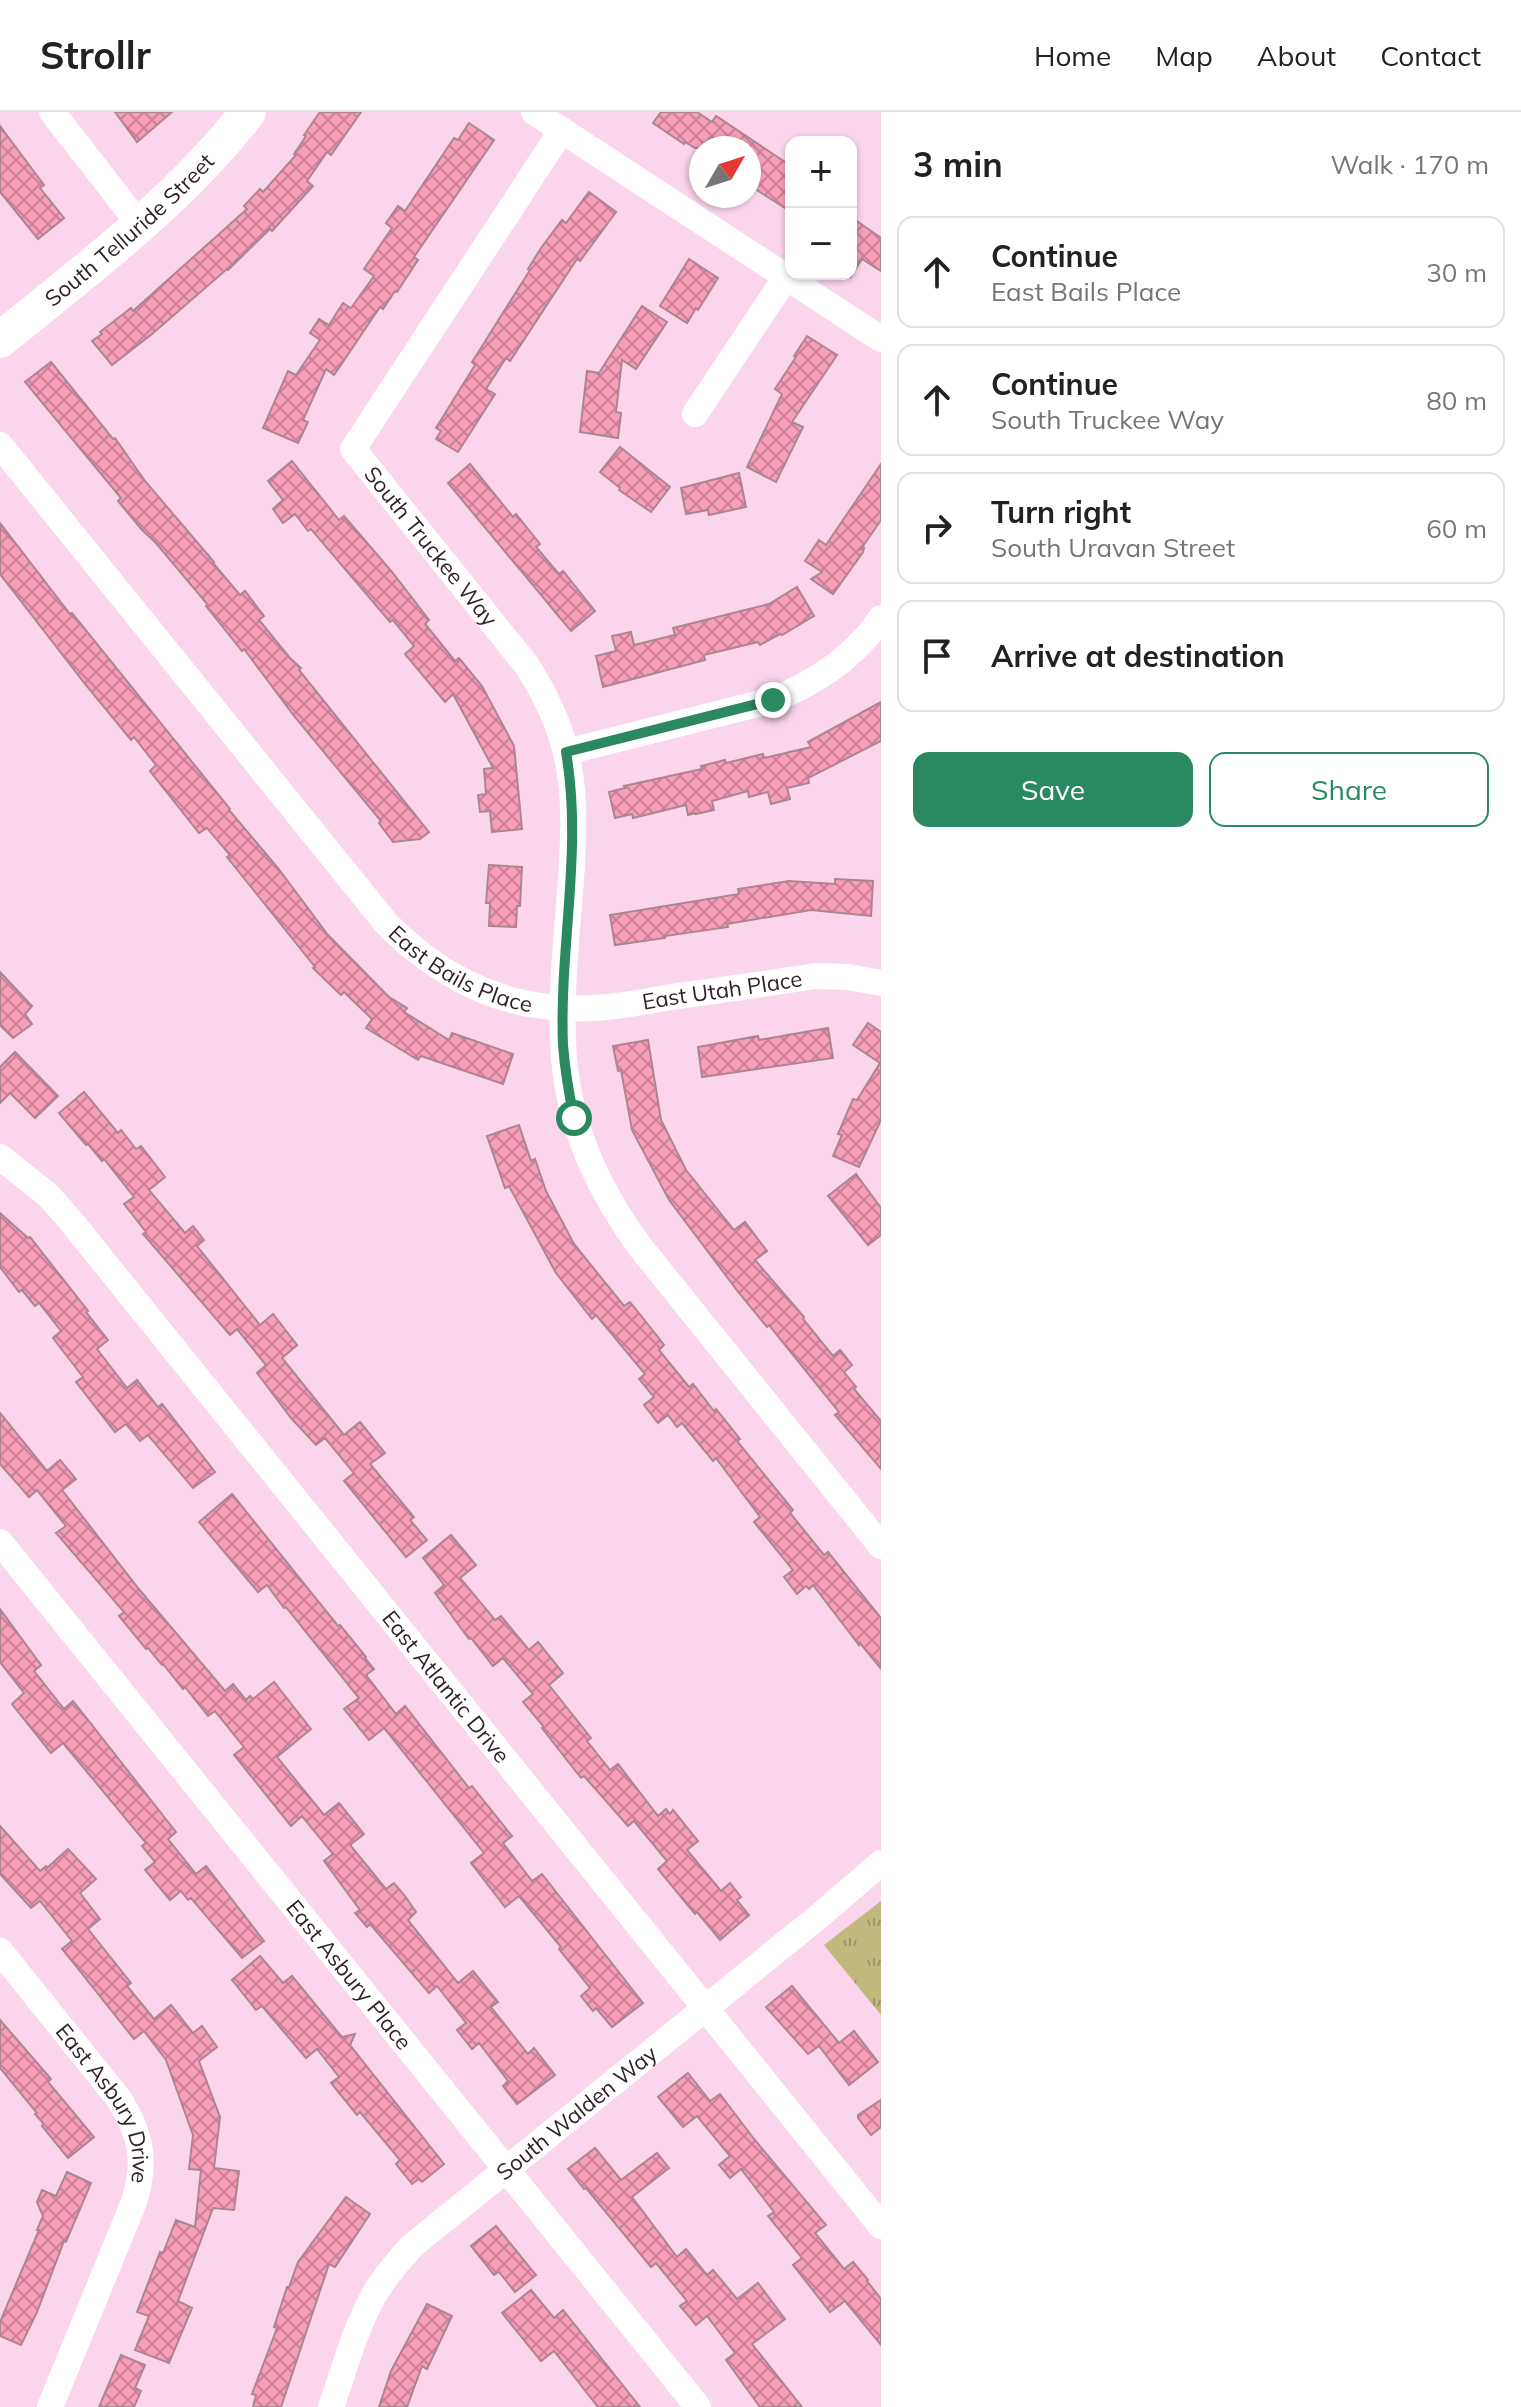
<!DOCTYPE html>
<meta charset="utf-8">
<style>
:root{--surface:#fff;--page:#f6f6f6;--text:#222;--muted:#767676;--line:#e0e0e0;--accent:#2b8961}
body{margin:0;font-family:Mulish,sans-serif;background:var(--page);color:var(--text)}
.controls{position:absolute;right:24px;top:24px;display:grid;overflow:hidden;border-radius:16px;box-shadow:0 2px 6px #0004}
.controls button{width:72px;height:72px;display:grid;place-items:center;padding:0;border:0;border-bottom:2px solid var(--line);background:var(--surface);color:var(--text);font:40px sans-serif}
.compass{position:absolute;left:689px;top:24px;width:72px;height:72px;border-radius:50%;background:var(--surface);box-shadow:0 2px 6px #0004;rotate:51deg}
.stop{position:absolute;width:24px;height:24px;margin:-18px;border:6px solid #2b8961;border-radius:50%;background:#fff}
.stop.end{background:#2b8961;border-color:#fff;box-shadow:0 2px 8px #0008}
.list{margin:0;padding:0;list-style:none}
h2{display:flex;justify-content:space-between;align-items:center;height:104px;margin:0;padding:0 32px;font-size:34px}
h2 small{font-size:26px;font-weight:400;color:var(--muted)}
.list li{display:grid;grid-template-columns:52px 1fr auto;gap:24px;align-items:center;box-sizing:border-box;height:112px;margin:0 16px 16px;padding:0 16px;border:2px solid var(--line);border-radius:16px}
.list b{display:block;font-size:30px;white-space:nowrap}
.list p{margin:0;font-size:26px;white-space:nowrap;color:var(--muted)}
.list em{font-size:26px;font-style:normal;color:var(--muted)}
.actions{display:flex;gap:16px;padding:24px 32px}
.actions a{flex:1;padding:18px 0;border:2px solid var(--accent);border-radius:16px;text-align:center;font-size:28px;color:var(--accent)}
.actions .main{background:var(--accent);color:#fff}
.icon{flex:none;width:44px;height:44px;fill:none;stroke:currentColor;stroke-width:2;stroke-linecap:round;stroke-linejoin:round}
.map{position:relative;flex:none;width:881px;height:2295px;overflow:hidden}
header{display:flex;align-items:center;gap:48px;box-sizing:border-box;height:112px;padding:0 40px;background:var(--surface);border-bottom:2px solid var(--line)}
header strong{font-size:38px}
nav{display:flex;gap:44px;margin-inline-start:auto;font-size:28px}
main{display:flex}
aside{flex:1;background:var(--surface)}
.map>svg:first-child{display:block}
.grass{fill:url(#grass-tufts)}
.building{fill:url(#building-cross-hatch);stroke:#ad8590;stroke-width:2}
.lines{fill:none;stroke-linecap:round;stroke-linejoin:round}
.street{stroke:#fff;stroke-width:26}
.secondary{stroke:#fff;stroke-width:36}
.route{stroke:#2b8961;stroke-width:10}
.labels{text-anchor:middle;stroke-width:7;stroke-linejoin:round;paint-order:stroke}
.street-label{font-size:22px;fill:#30222b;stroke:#fff}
</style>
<header>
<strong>Strollr</strong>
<nav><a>Home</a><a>Map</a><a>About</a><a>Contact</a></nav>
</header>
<main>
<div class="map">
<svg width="881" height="2295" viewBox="0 0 881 2295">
<defs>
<pattern id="grass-tufts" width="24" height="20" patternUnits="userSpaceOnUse" patternTransform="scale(2)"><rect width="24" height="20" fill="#c0b87d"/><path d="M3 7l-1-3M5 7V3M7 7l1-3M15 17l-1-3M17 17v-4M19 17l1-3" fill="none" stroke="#9c9567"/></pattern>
<pattern id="building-cross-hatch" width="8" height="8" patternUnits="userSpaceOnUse" patternTransform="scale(2)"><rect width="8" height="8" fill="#f89eb8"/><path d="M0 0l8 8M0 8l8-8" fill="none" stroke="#c98096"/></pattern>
</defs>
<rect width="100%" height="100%" fill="#fbd5ec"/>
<!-- grass -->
<path class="grass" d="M881 1789V1903L824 1833Z"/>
<!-- building -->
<g class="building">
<path d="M115 0H172L137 30Z"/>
<path d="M320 0H361L331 43 327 40 307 69 313 74 272 119 270 117 228 158 227 157 152 222 112 253 92 229 102 222 100 220 131 196 133 199 247 97 244 94 260 77 263 80 296 43 294 42 306 24 304 23Z"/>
<path d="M661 0H697L712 10 716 4 791 54V100L749 73V36H695L685 30 684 32 653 11Z"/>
<path d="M469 11 494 28 414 145 418 148 397 180 395 179 383 197 380 195 334 263 326 257 303 308 308 310 298 331 263 316 288 259 296 263 320 228 310 221 319 207 329 213 343 191 351 196 374 164 364 157 392 116 386 111 398 94 405 99 454 26 458 28Z"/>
<path d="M0 14 44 73 40 76 64 106 38 127 0 80Z"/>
<path d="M589 80 616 100 580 149 577 147 510 249 506 246 486 277 495 282 458 340 436 327 441 319 436 316 475 253 472 250 530 158 528 157 541 136 562 108 566 111Z"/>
<path d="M851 105 881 126V159L862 147 851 164Z"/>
<path d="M689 147 718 166 698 198 696 196 687 211 660 194Z"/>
<path d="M642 194 667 210 636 257 622 248 616 300 621 301 618 326 580 320 587 259 599 261Z"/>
<path d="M807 224 837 243 792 310 803 315 776 370 747 355 782 282 775 277 796 245 794 244Z"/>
<path d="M51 250 113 327 115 326 145 369 214 450 213 451 240 483 245 479 264 504 259 508 290 546 301 556 299 558 429 720 420 727 393 730 379 711 381 709 294 604 244 537 242 539 206 494 208 493 155 430 142 418 118 389 121 386 25 270Z"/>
<path d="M620 335 670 375 651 400 619 378 620 376 600 360Z"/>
<path d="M292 349 339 408 344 404 392 460 429 508 425 512 455 549 459 546 482 574 514 634 522 717 492 720 490 699 480 700 478 683 486 682 484 657 493 656 453 582 445 590 405 542 414 534 393 508 390 510 311 417 308 419 295 402 283 411 273 397 283 388 268 369Z"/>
<path d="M470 352 513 405 516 402 540 432 536 435 559 462 563 459 595 499 571 519 448 371Z"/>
<path d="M881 352V408L861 437 864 436 863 440 833 482 811 467 822 460 805 449 819 428 826 433Z"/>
<path d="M739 361 746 395 709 403 708 398 686 402 681 376Z"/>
<path d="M0 411 70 502 72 501 230 697 229 698 278 756 328 823 389 885 407 896 404 900 449 928 452 921 513 942 503 972 421 944 418 948 366 916 372 907 344 880 341 883 313 856 315 855 227 745 230 743 207 716 199 721 150 659 156 653 134 625 131 628 85 572 0 462Z"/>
<path d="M797 475 814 504 782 523 780 522 760 533 758 530 704 543 705 548 603 575 596 544 616 539 612 524 631 520 634 533 675 523 673 516 769 492Z"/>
<path d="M881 590V629L808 666 809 671 787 676 790 687 771 692 768 680 749 685 748 679 712 689 714 698 696 702V701L688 703 686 693 633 706 632 702 615 706 609 680 625 676 624 674 702 657 701 654 725 648 726 651 763 642 764 646 811 635 808 630Z"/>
<path d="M489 753 522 755 520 794H517L516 815 489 814 490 791H486Z"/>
<path d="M835 767 873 769 871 804 811 798 727 812 728 815 665 824V826L615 833 610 803 739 782 738 777 789 769 835 772Z"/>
<path d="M0 860 32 894 25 902 32 912 13 926 0 913Z"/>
<path d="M868 911 881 920V1008L859 1055 833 1044 842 1023 838 1022 853 987 857 988 880 951 853 933Z"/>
<path d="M828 916 833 946 702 965 698 935 758 924 759 928Z"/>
<path d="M648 928 661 1008 686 1058 734 1118 745 1110 767 1139 755 1148 804 1205 803 1207 833 1244 840 1238 852 1253 844 1260 856 1275 854 1277 881 1309V1357L835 1303 839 1300 769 1213 767 1215 739 1181 669 1088 632 1018 621 958 618 959 613 934Z"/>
<path d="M15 940 58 984 35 1006 10 981 0 991V955Z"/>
<path d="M84 980 118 1021 121 1018 136 1037 141 1034 165 1065 149 1078 185 1121 193 1114 204 1128 197 1134 260 1213 273 1202 297 1233 282 1246 344 1323 360 1310 385 1341 370 1352 414 1405 410 1408 427 1428 406 1445 344 1369 354 1361 325 1326 316 1333 291 1306 257 1261 266 1253 237 1217 230 1223 143 1122 146 1120 124 1092 134 1085 104 1047 102 1049 88 1032 86 1033 59 1001Z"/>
<path d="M519 1013 531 1049 535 1047 546 1079 574 1132 624 1194 630 1190 654 1220 664 1233 659 1238 689 1275 693 1272 714 1299 716 1297 740 1327 737 1329 793 1398 790 1401 824 1443 828 1440 881 1506V1557L860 1531 859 1533 813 1473 809 1477 806 1474 797 1482 784 1465 793 1458 754 1410 760 1405 716 1346 713 1349 682 1311 677 1315 668 1303 658 1311 644 1293 654 1285 639 1267 645 1262 596 1203 592 1207 556 1161 509 1074 505 1076 487 1024Z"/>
<path d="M856 1062 881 1096V1123L868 1133 828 1084Z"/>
<path d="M0 1101 28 1126 30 1125 88 1199 86 1200 108 1228 97 1237 127 1276 137 1268 158 1295 162 1292 215 1360 193 1376 148 1323 140 1329 126 1312 115 1320 76 1270 83 1265 53 1226 61 1219 39 1191 35 1194 22 1178 19 1180 0 1155Z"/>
<path d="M0 1301 47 1359 60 1348 76 1367 62 1378 138 1476 225 1579 233 1572 246 1588 250 1584 253 1587 274 1570 311 1617 277 1645 324 1703 339 1691 364 1722 350 1733 386 1777 394 1771 405 1784 416 1800 408 1808 458 1871 473 1859 498 1890 491 1895 528 1942 534 1936 555 1963 517 1992 503 1974 508 1969 479 1931 472 1937 457 1918 466 1911 437 1874 429 1881 370 1812 367 1815 355 1801 360 1798 324 1749 333 1742 302 1704 291 1714 234 1643 244 1635 215 1599 208 1604 185 1575 183 1577 163 1552 162 1553 148 1536 146 1537 119 1504 124 1500 56 1421 66 1414 37 1378 29 1385 0 1352Z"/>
<path d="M232 1382 338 1514 340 1513 366 1545 365 1546 374 1557 366 1563 396 1602 405 1594 469 1676 472 1674 512 1724 503 1731 532 1769 542 1762 643 1891 612 1915 596 1896 593 1899 581 1884 590 1876 559 1837 561 1835 519 1784 505 1795 471 1751 484 1741 384 1616 369 1628 344 1597 359 1586 286 1495 284 1496 267 1473 258 1480 199 1410Z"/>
<path d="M451 1423 476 1453 460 1466 495 1508 501 1504 529 1538 538 1530 563 1561 549 1573 591 1626 587 1629 610 1658 618 1652 658 1704 666 1697 670 1702 673 1698 698 1729 687 1738 721 1779 730 1771 741 1785 737 1788 749 1803 720 1828 697 1800 695 1802 658 1757 667 1749 634 1709 628 1714 584 1664 581 1666 542 1616 544 1615 523 1590 533 1582 503 1546 493 1554 471 1526 469 1527 435 1481 444 1473 423 1446Z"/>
<path d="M0 1497 41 1553 34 1559 64 1597 73 1589 176 1720 168 1727 196 1762 206 1754 264 1829 242 1846 191 1786 188 1788 181 1779 170 1788 145 1758 155 1750 142 1734 146 1731 63 1631 51 1641 12 1592 24 1581 0 1550Z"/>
<path d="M0 1714 40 1759 46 1754 47 1756 68 1737 96 1767 80 1781 100 1807 88 1817 131 1871 127 1874 154 1907 171 1893 193 1921 202 1914 217 1935 199 1949 220 2005 214 2056 239 2059 234 2098 213 2096 178 2189 192 2196 169 2251 135 2238 149 2204 137 2200 160 2140 163 2141 176 2108 195 2115 201 2058 189 2057 193 2023 166 1948 144 1919 134 1927 75 1853 62 1837 72 1829 40 1789 31 1796 0 1762Z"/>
<path d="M260 1844 283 1871 292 1864 342 1925 355 1922 350 1933 444 2052 422 2070 419 2067 412 2072 396 2052 400 2048 360 2000 357 2003 331 1971 339 1965 317 1937 306 1946 262 1894 256 1898 232 1868Z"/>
<path d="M792 1874 839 1931 854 1919 878 1950 849 1973 819 1934 808 1942 766 1895Z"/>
<path d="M0 1908 51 1967 48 1970 94 2025 68 2046 42 2014 43 2011 35 2002 37 2001 0 1956Z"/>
<path d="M688 1961 710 1989 720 1982 754 2027 826 2113 815 2121 844 2157 853 2150 868 2168 867 2169 881 2187V2233L845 2189 830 2200 793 2153 802 2146 768 2104 774 2100 741 2057 730 2066 719 2053 730 2044 697 2004 683 2015 658 1985Z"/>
<path d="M881 1988V2015L871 2023 858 2006V2003Z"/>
<path d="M595 2036 621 2068 657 2041 669 2056 632 2085 677 2145 686 2137 707 2163 713 2158 737 2187 758 2171 785 2207 752 2232 802 2295H760L726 2248 735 2241 707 2204 696 2213 680 2194 687 2189 656 2151 651 2155 586 2076 584 2077 568 2057Z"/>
<path d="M67 2060 91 2071 66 2130 64 2129 37 2200 21 2233 0 2224V2210L39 2118H37L43 2104 37 2090 42 2078 56 2084Z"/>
<path d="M346 2085 370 2102 335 2155 329 2152 281 2295H253L256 2283 252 2282 277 2216 274 2215 287 2175H289L298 2150Z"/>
<path d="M496 2114 536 2163 515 2180 499 2160 494 2163 471 2134Z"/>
<path d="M531 2178 554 2206 563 2198 640 2295H598L554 2239 541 2249 502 2201Z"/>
<path d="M427 2192 452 2204 427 2257 422 2254 407 2295H379L391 2259Z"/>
<path d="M121 2243 145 2253 135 2276 141 2279 134 2295H99Z"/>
</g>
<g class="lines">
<!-- street -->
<g class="street">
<path d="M52 0 140 113"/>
<path d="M534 0 881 227"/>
<path id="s1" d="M562 18 353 337 528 555C544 581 558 608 565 637 575 675 574 714 572 752 568 820 556 904 567 971 577 1033 604 1086 641 1136L881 1434"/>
<path d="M695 302 786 165"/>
<path id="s2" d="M0 333 386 811C434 860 494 893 563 896 601 899 640 890 678 884 724 878 770 871 816 864L848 865 881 871"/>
<path d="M566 640 773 588C816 570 854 546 881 506"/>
<path id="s3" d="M0 1045 49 1084 70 1108 881 2114"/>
<path id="s4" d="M0 1430 698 2295"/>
<path id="s5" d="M0 1839 119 1987C141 2022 147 2049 134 2090L50 2295"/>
<path id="s6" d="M331 2295C344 2258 355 2217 374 2183 385 2164 398 2149 413 2133L818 1805 881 1751"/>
</g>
<!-- secondary -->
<path class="secondary" id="s7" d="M0 228C87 157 179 89 248 0"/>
</g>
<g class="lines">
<!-- route -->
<path class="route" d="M574 1006C569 982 565 958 563 933 559 835 583 738 566 640L773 588"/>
</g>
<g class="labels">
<!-- street labels -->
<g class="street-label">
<text dy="8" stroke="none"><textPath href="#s7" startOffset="170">South Telluride Street</textPath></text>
<text dy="8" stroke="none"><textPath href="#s1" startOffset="506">South Truckee Way</textPath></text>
<text dy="8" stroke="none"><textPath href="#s2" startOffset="704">East Bails Place</textPath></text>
<text dy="8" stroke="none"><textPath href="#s2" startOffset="976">East Utah Place</textPath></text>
<text dy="8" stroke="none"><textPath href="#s3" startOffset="694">East Atlantic Drive</textPath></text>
<text dy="8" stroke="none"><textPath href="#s4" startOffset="556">East Asbury Place</textPath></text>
<text dy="8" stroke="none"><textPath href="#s5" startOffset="188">East Asbury Drive</textPath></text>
<text dy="8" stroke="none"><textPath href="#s6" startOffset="394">South Walden Way</textPath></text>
</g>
</g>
</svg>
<div class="controls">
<button>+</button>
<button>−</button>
</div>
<svg class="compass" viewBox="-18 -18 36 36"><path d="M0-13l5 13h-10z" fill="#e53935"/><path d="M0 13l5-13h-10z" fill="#767676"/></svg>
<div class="stop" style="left:574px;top:1006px"></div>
<div class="stop end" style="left:773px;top:588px"></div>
</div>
<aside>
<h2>3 min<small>Walk · 170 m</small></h2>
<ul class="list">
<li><svg class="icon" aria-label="ahead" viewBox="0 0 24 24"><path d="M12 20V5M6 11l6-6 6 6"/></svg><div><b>Continue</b><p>East Bails Place</p></div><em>30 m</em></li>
<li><svg class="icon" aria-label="ahead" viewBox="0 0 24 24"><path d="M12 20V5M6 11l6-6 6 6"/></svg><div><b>Continue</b><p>South Truckee Way</p></div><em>80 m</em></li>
<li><svg class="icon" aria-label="right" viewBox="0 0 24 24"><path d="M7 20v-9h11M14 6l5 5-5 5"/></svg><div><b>Turn right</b><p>South Uravan Street</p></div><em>60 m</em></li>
<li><svg class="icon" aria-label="arrive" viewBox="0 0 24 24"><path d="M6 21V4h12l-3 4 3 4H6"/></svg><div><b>Arrive at destination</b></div></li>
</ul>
<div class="actions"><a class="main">Save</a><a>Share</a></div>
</aside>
</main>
